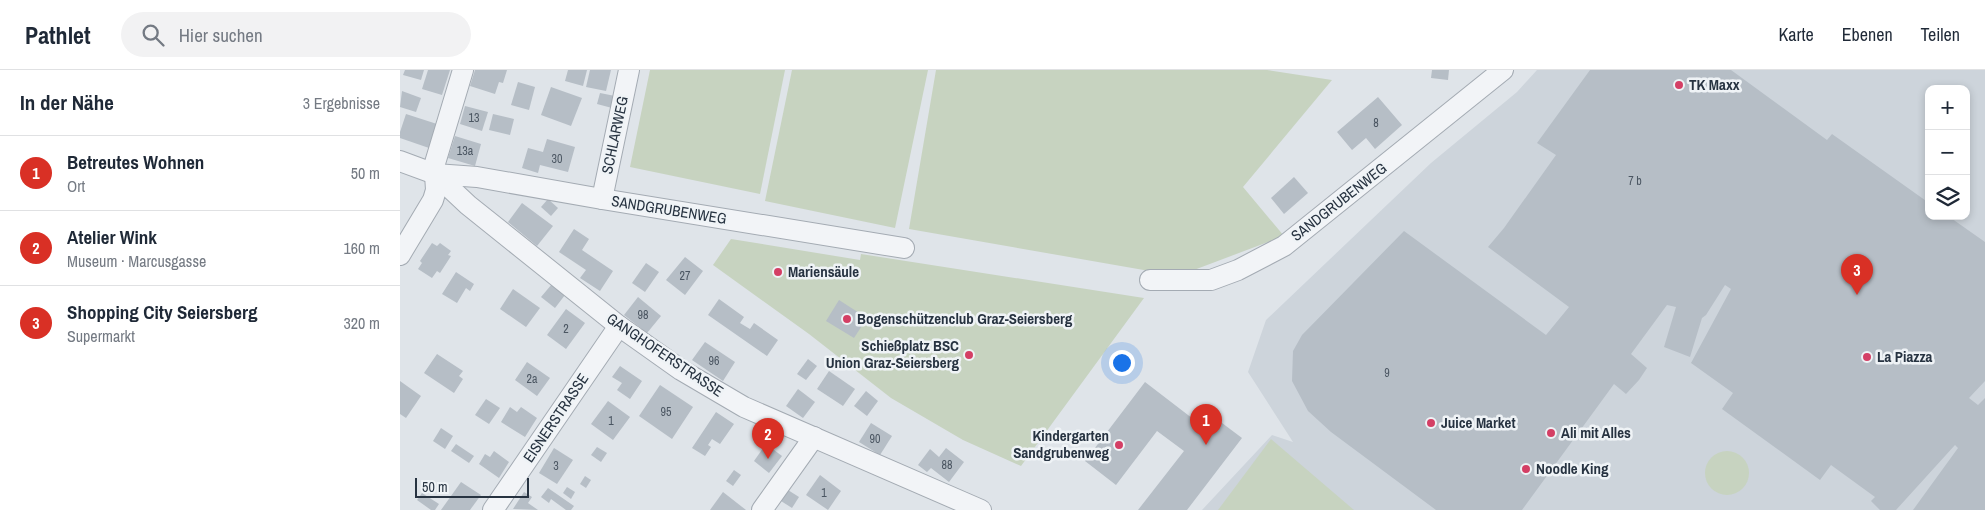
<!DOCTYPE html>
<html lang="de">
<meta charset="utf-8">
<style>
:root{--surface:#fff;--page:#f2f2f3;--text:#1f2937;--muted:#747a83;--line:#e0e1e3;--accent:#d93025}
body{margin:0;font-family:"Archivo Narrow",sans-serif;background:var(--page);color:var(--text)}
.controls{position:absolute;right:15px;top:15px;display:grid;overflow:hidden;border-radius:10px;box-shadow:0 2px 8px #0003}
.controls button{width:45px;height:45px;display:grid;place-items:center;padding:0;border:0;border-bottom:1px solid var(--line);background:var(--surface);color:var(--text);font:25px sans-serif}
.scale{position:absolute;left:15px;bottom:12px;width:114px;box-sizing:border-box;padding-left:5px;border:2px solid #273341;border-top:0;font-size:14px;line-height:18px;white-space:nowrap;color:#273341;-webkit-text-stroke:4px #eff3f6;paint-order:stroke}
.you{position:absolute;left:721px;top:292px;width:18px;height:18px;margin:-12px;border:4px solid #fff;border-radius:50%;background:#1a73e8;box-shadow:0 0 0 8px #1a73e833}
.badge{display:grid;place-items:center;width:32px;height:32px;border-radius:50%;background:var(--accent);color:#fff;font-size:16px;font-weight:700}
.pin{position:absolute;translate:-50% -41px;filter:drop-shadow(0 1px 2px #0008)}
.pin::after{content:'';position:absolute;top:26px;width:18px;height:15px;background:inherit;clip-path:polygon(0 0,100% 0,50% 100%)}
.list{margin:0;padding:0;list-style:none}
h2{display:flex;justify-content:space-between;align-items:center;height:65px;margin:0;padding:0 20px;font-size:21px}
h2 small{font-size:16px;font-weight:400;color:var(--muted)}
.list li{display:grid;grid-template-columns:32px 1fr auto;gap:15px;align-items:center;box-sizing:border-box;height:75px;padding:0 20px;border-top:1px solid var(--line)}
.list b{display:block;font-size:19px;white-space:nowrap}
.list p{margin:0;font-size:16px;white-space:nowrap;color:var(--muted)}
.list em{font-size:16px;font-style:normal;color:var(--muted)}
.icon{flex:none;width:28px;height:28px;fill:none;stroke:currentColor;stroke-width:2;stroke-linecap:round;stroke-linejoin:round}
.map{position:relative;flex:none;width:1585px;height:440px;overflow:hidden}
header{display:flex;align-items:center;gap:30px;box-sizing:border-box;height:70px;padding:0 25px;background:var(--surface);border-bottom:1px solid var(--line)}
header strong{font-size:24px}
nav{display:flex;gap:28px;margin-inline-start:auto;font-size:18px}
.search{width:350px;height:45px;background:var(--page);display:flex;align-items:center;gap:12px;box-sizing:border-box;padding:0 18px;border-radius:28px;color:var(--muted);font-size:19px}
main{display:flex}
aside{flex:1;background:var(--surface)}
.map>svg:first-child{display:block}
.built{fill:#cdd4db;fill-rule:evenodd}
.green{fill:#c7d3c0}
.building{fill:#b6bec6}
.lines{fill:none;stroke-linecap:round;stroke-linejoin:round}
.minor-casing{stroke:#a4abb3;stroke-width:22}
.minor{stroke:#f2f4f7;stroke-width:20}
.poi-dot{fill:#d43f65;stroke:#eff3f6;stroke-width:2}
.labels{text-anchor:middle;stroke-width:5;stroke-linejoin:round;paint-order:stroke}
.number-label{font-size:12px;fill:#4b5662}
.poi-label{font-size:15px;font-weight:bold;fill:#273341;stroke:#eff3f6;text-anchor:start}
.street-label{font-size:15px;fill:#273341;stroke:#eff3f6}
</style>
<header>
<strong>Pathlet</strong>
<div class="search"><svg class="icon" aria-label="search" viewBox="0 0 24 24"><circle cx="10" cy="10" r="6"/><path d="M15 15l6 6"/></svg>Hier suchen</div>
<nav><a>Karte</a><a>Ebenen</a><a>Teilen</a></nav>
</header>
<main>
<aside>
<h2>In der Nähe<small>3 Ergebnisse</small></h2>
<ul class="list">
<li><span class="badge">1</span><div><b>Betreutes Wohnen</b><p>Ort</p></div><em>50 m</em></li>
<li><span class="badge">2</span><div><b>Atelier Wink</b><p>Museum · Marcusgasse</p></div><em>160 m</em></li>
<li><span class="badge">3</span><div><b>Shopping City Seiersberg</b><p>Supermarkt</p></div><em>320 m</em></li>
</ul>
</aside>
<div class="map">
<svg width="1585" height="440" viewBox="0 0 1585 440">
<rect width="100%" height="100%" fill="#dfe4e9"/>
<!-- built -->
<path class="built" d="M1137 0H1585V440H802L872 365 893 372 848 302 866 250 1031 93 1117 22ZM1529 19H1566V146H1529Z"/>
<!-- green -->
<g class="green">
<path d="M250 0H385L360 124 230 97Z"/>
<path d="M392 0H528L495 158 365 131Z"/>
<path d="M536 0H867L932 10 843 117 884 166 778 206 509 159Z"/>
<path d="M331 169 460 190 461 184 744 228 621 396 563 370 491 328 409 264 313 195Z"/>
<path d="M871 369 954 440H818Z"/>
<circle cx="1327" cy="403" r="22"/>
</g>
<!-- building -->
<g class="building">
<path d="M5 0H24L21 10 3 5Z"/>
<path d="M28 0H50L42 25 22 19Z"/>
<path d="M75 0H107L103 13 99 12 95 24 70 16Z"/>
<path d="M168 0H187L183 16 165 11Z"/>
<path d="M190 0H211L206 21 186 17Z"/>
<path d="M1032 0H1049L1048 10 1031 8Z"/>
<path d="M1190 0H1331L1427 70 1432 64 1529 133V146H1548L1585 172V311L1569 328 1578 335 1585 328V440H1513L1558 378 1555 375 1496 440H1480L1471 431 1475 427 1431 395 1420 410 1322 339 1333 323 1291 293 1331 219 1325 215 1306 245 1302 248 1290 287 1264 277 1276 237 1267 235 1231 284 1247 298 1239 310 1226 324 1214 314 1122 440H1036L931 362 908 341 892 311 893 281 902 265 1004 161 1146 265 1169 237 1088 177 1104 158 1156 85 1137 73Z"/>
<path d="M118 12 135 17 129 40 111 35Z"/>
<path d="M151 17 182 28 171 56 141 45Z"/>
<path d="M2 21 21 28 16 42 0 37Z"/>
<path d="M200 23 215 26 212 38 197 34Z"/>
<path d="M978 27 1002 55 975 79 966 68 952 80 937 62Z"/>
<path d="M65 36 88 42 82 61 60 54Z"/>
<path d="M6 44 37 54 29 78 0 68V62Z"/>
<path d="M93 44 114 49 110 65 89 60Z"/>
<path d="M55 66 81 74 75 96 48 88Z"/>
<path d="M147 69 175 77 168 102 140 95 138 103 122 98 128 78 143 82Z"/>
<path d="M894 107 908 123 884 144 871 128Z"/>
<path d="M148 129 158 138 151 146 141 137Z"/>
<path d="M122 133 153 156 137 176 108 152Z"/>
<path d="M174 159 189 169 182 180 213 201 200 221 180 208 186 200 159 182Z"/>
<path d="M32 173 37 176 40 173 51 181 48 185 51 186 40 203 37 201 32 208 18 199 22 193 20 191Z"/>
<path d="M285 187 303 201 285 225 266 210Z"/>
<path d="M246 193 259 202 245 222 232 213Z"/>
<path d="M56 202 74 214 70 221 66 218 57 233 42 224Z"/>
<path d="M152 214 165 225 155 238 141 227Z"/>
<path d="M113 219 140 238 126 257 100 239Z"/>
<path d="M238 227 261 246 247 263 224 245Z"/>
<path d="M319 229 344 247 340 253 350 259 354 253 378 270 367 286 308 245Z"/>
<path d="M439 230 467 248 454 268 426 251Z"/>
<path d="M166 239 185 253 166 279 147 265Z"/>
<path d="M305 272 335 292 323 311 292 290Z"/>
<path d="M37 284 63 301 59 306 63 309 54 323 24 303Z"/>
<path d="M408 289 417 296 406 310 397 304Z"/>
<path d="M127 292 150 308 137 326 115 310Z"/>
<path d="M220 296 242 311 230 329 217 320 222 313 212 307Z"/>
<path d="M429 301 455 319 443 336 417 319Z"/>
<path d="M0 311 21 326 6 348 0 344Z"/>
<path d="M745 312 801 355 810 344 842 368 787 440H738L784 381 757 361 716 415 685 391Z"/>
<path d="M260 315 293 337 272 369 239 346Z"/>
<path d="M398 319 415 332 403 348 386 336Z"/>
<path d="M466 321 478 331 467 346 454 336Z"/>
<path d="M86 329 100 338 89 354 75 345Z"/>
<path d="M208 331 230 347 213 370 191 354Z"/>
<path d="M110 337 117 342 121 337 137 348 125 367 101 352Z"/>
<path d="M316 342 334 354 320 374 312 369 308 375 311 377 305 386 292 378Z"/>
<path d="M471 353 492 366 480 385 459 372Z"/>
<path d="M41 358 53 366 45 379 33 371Z"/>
<path d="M56 374 74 386 69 393 51 381Z"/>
<path d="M366 374 382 386 369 403 354 391Z"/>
<path d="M197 377 207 383 201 392 191 385Z"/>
<path d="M154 378 173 390 157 414 139 403Z"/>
<path d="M546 378 564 392 549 412 531 398 527 402 518 395 530 379 539 387Z"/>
<path d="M94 381 109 392 99 408 79 394 85 384 90 387Z"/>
<path d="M334 400 341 405 333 416 326 411Z"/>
<path d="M420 405 441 421 428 440 406 425Z"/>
<path d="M185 406 191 410 186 418 180 414Z"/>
<path d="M61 412 81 425 70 440H41Z"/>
<path d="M167 417 175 422 171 429 163 423Z"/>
<path d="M148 418 174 436 171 440H166L151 429 149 433 141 427Z"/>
<path d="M388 420 399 427 392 438 381 431Z"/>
<path d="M124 422 132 427 128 433 138 440 113 439Z"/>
<path d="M323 422 346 440H310Z"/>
<path d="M22 423 39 434 35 440H31L17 430Z"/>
</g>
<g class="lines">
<defs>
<g id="minor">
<path d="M0 91 35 104 68 135 219 256 281 300 344 337 581 440"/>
<path d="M32 103 63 0"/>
<path d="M202 129 229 0"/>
<path d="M0 185 33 130 36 120 35 104 77 107 202 129 504 178"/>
<path d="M750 210H811L838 200 884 176 1103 0"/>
<path d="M93 440 219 256"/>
<path d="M362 440 414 367"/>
</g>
</defs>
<!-- minor casing -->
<use href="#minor" class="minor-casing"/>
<!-- minor -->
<use href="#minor" class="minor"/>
</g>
<!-- markers -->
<g class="poi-dot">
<circle cx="1279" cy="15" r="5"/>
<circle cx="378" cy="202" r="5"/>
<circle cx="447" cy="249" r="5"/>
<circle cx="569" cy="285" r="5"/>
<circle cx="1467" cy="287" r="5"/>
<circle cx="1031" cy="353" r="5"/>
<circle cx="1151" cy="363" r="5"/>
<circle cx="719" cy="375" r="5"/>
<circle cx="1126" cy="399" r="5"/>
</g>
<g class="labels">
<!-- number labels -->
<g class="number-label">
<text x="74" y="52">13</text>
<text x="976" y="57">8</text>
<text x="65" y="85">13a</text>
<text x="157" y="93">30</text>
<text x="1235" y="115">7 b</text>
<text x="285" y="210">27</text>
<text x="243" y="249">98</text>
<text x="166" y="263">2</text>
<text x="314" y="295">96</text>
<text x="987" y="307">9</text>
<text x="132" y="313">2a</text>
<text x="266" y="346">95</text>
<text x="211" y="355">1</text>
<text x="475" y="373">90</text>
<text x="547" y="399">88</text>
<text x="156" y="400">3</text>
<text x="424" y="427">1</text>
</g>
<!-- poi labels -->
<g class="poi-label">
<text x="1289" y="20">TK Maxx</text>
<text x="388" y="207">Mariensäule</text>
<text x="457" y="254">Bogenschützenclub Graz-Seiersberg</text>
<text x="559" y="281" text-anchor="end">Schießplatz BSC<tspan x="559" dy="17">Union Graz-Seiersberg</tspan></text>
<text x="1477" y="292">La Piazza</text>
<text x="1041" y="358">Juice Market</text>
<text x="1161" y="368">Ali mit Alles</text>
<text x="709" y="371" text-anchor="end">Kindergarten<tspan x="709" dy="17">Sandgrubenweg</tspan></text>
<text x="1136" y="404">Noodle King</text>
</g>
<!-- street labels -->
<g class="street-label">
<text transform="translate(215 65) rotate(-78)" y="5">SCHLARWEG</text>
<text transform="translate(939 132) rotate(-38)" y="5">SANDGRUBENWEG</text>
<text transform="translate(269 140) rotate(9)" y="5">SANDGRUBENWEG</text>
<text transform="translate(265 285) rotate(34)" y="5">GANGHOFERSTRASSE</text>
<text transform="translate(156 348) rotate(-56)" y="5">EISNERSTRASSE</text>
</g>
</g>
</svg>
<div class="controls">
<button>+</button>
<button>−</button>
<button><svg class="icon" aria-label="layers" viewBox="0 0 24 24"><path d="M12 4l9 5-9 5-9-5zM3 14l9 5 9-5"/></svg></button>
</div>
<div class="scale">50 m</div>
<div class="you"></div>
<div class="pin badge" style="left:806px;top:375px">1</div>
<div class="pin badge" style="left:368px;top:389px">2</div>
<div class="pin badge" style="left:1457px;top:225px">3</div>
</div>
</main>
